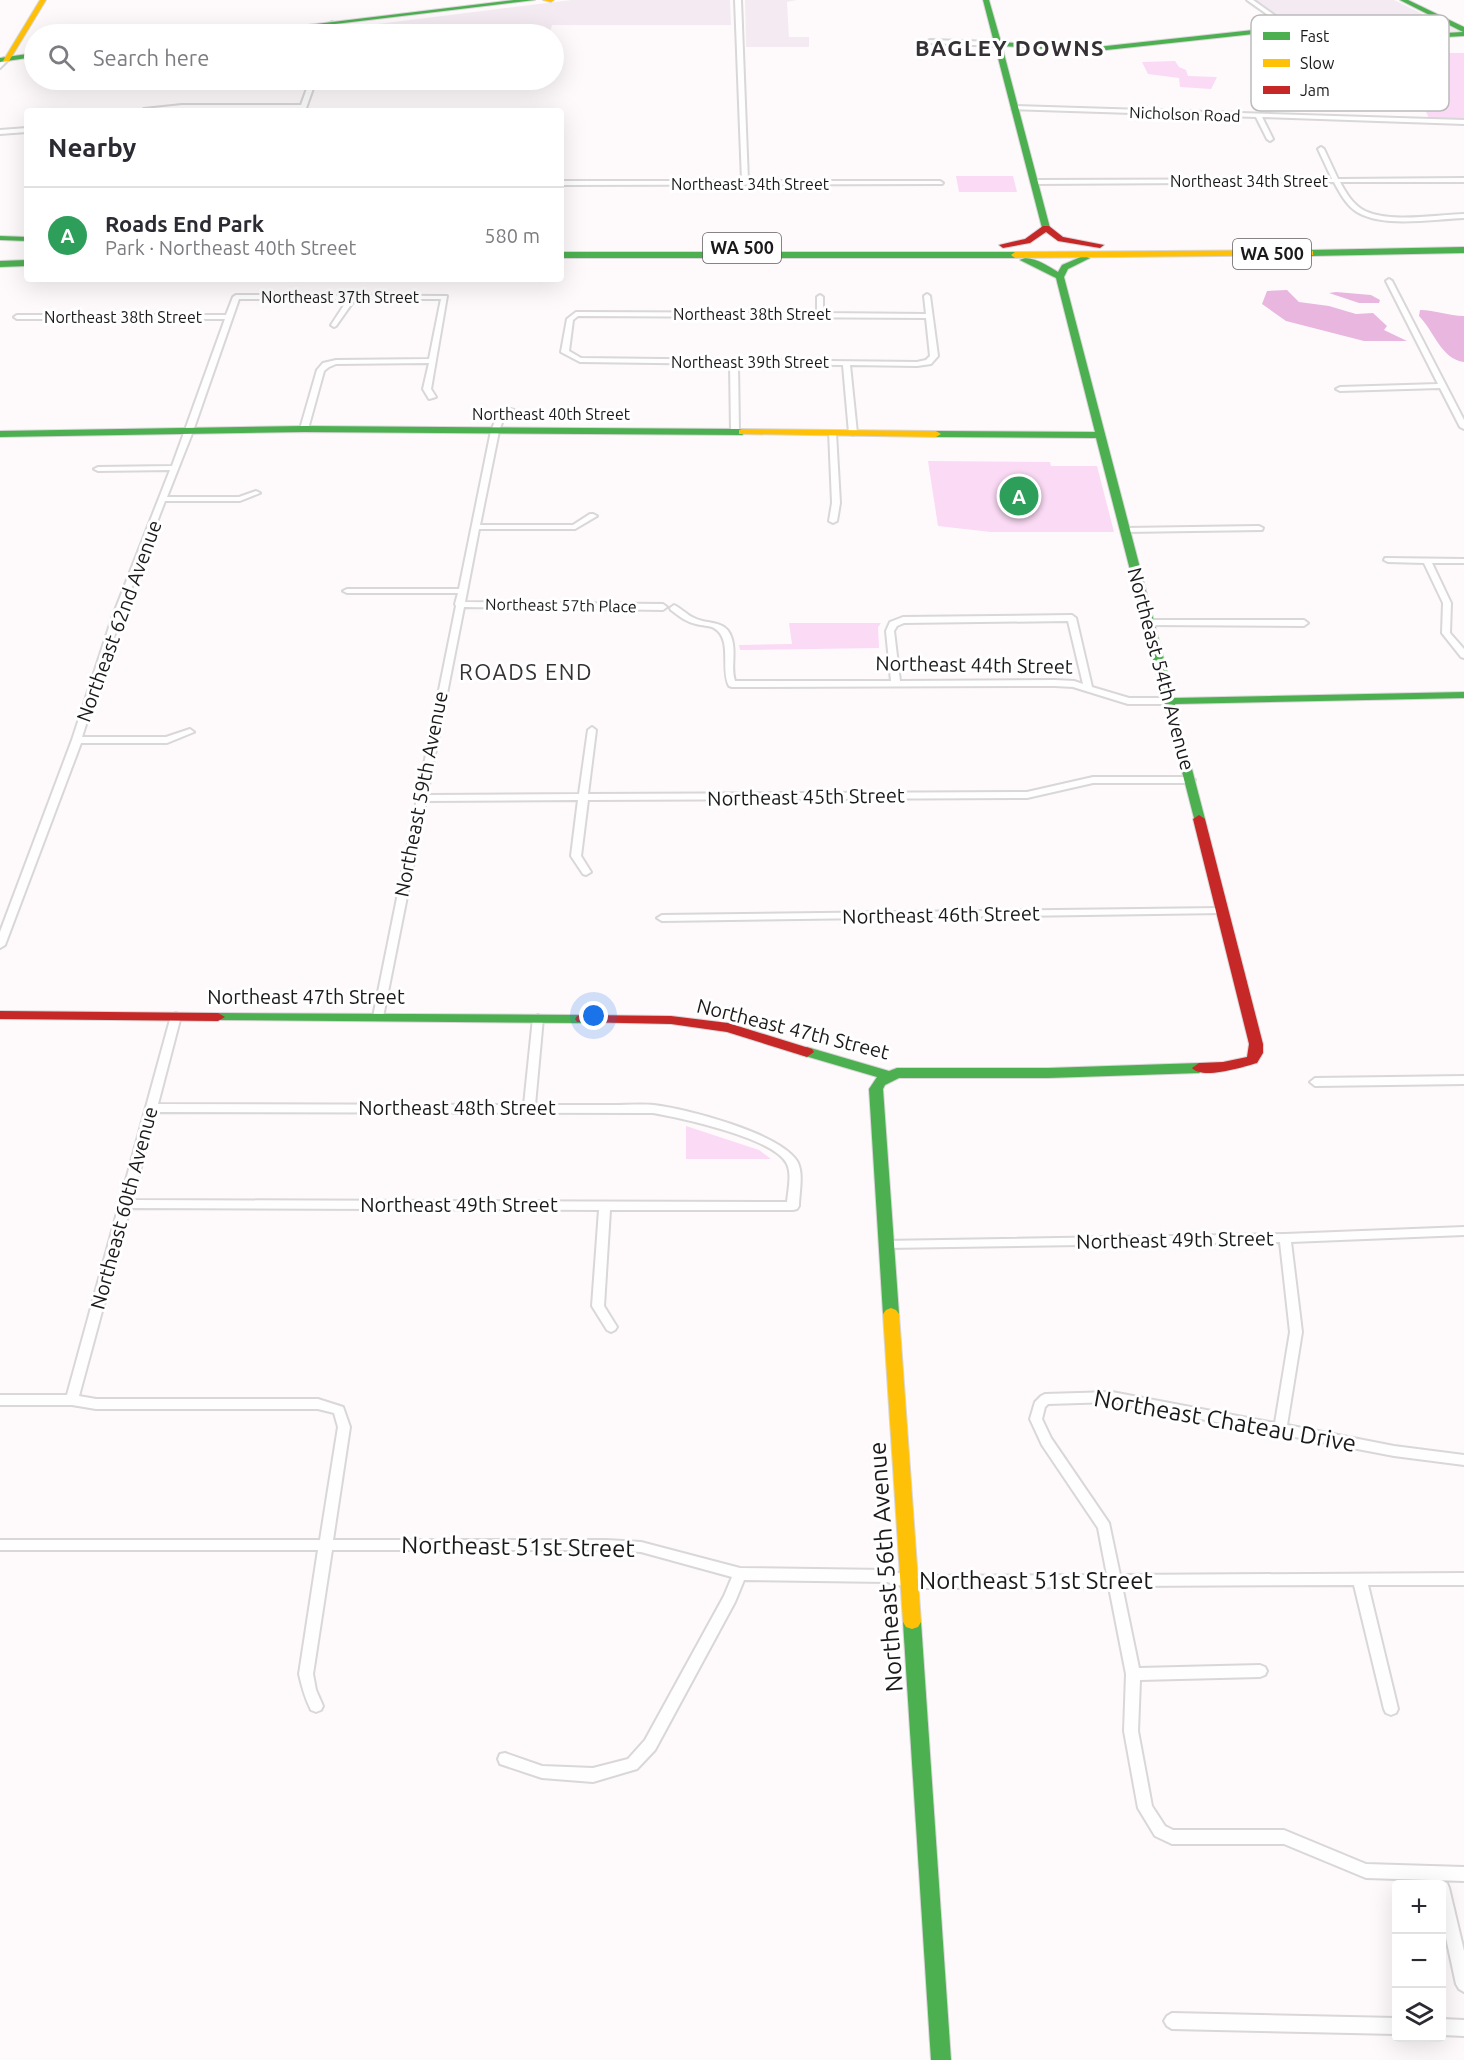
<!DOCTYPE html>
<meta charset="utf-8">
<style>
:root{--surface:#fff;--page:#f7f7f7;--text:#2b2b33;--muted:#7c7c81;--line:#e1e1e2;--accent:#111827}
body{margin:0;font-family:Ubuntu,sans-serif;background:var(--page);color:var(--text)}
.controls{position:absolute;right:18px;bottom:18px;display:grid;overflow:hidden;border-radius:6px;box-shadow:0 6px 24px #0002}
.controls button{width:54px;height:54px;display:grid;place-items:center;padding:0;border:0;border-bottom:2px solid var(--line);background:var(--surface);color:var(--text);font:30px sans-serif}
.you{position:absolute;left:594px;top:1016px;width:21px;height:21px;margin:-15px;border:4px solid #fff;border-radius:50%;background:#1a73e8;box-shadow:0 0 0 9px #1a73e833}
.badge{display:grid;place-items:center;width:39px;height:39px;border-radius:50%;background:var(--accent);color:#fff;font-size:20px;font-weight:700}
.pin{position:absolute;translate:-50% -50%;border:3px solid #fff;box-shadow:0 2px 6px #0006}
.list{margin:0;padding:0;list-style:none}
h2{display:flex;justify-content:space-between;align-items:center;height:78px;margin:0;padding:0 24px;font-size:26px}
h2 small{font-size:20px;font-weight:400;color:var(--muted)}
.list li{display:grid;grid-template-columns:39px 1fr auto;gap:18px;align-items:center;box-sizing:border-box;height:96px;padding:0 24px;border-top:2px solid var(--line)}
.list b{display:block;font-size:22px;white-space:nowrap}
.list p{margin:0;font-size:20px;white-space:nowrap;color:var(--muted)}
.list em{font-size:20px;font-style:normal;color:var(--muted)}
.icon{flex:none;width:33px;height:33px;fill:none;stroke:currentColor;stroke-width:2;stroke-linecap:round;stroke-linejoin:round}
.map{position:relative;flex:none;width:1464px;height:2060px;overflow:hidden}
.search{position:absolute;background:var(--surface);box-shadow:0 6px 24px #0002;left:24px;top:24px;width:540px;height:66px;display:flex;align-items:center;gap:15px;box-sizing:border-box;padding:0 21px;border-radius:33px;color:var(--muted);font-size:22px}
.panel{position:absolute;background:var(--surface);box-shadow:0 6px 24px #0002;left:24px;top:108px;width:540px;height:174px;border-radius:6px}
.map>svg:first-child{display:block}
.built{fill:#f3ebf1}
.green{fill:#fadaf4}
.water{fill:#e8b6df}
.lines{fill:none;stroke-linecap:round;stroke-linejoin:round}
.street-casing{stroke:#d9d7d8;stroke-width:4}
.fast-casing{stroke:#d9d7d8;stroke-width:2}
.slow-casing{stroke:#d9d7d8;stroke-width:2}
.jam-casing{stroke:#d9d7d8;stroke-width:2}
.street{fill:#fffeff;fill-rule:evenodd}
.fast{fill:#4caf50;fill-rule:evenodd}
.slow{fill:#ffc107;fill-rule:evenodd}
.jam{fill:#c62828;fill-rule:evenodd}
.labels{text-anchor:middle;stroke-width:6;stroke-linejoin:round;paint-order:stroke}
.far-street-label{font-size:16px;fill:#1b191a;stroke:#fff}
.shield{fill:#fff;stroke:#5f5e5f;stroke-width:1.5}
.shield-label{font-size:18px;font-weight:bold;fill:#1b191a}
.street-label{font-size:20px;fill:#1b191a;stroke:#fff}
.far-district-label{font-size:22px;font-weight:bold;letter-spacing:1.5px;fill:#363135;stroke:#fff}
.quarter-label{font-size:22px;letter-spacing:1.5px;fill:#363135;stroke:#fff}
.near-street-label{font-size:24px;fill:#1b191a;stroke:#fff}
.key{fill:#fff;stroke:#bbbaba;stroke-width:1.5}
.key-label{font-size:16px;fill:#1b191a}
</style>
<div class="map">
<svg width="1464" height="2060" viewBox="0 0 1464 2060">
<rect width="100%" height="100%" fill="#fefafc"/>
<!-- built -->
<g class="built">
<path d="M571 0H730L731 25H552L550 34H335L337 29Z"/>
<path d="M745 0H797L787 2 789 37H809V47H746Z"/>
<path d="M1254 0H1394L1458 31 1384 35 1301 29Z"/>
</g>
<!-- green -->
<g class="green">
<path d="M1398 53H1464V119L1429 118Z"/>
<path d="M1175 61 1179 67 1186 70 1188 76 1217 77 1211 89 1180 87 1179 78 1148 74 1142 62Z"/>
<path d="M956 176H1013L1017 192H959Z"/>
<path d="M928 461 1050 462 1051 466H1097L1114 532H991L938 526Z"/>
<path d="M789 623H881L878 627 879 648 740 650 739 645 792 644Z"/>
<path d="M686 1126 759 1150 771 1159H686Z"/>
</g>
<!-- water -->
<g class="water">
<path d="M1287 290 1299 302 1329 306 1356 314 1373 313 1387 326 1384 330 1407 341H1364L1286 321 1262 304 1267 291Z"/>
<path d="M1336 292 1371 295 1380 300 1379 303H1359L1329 293Z"/>
<path d="M1420 310C1436 310 1448 316 1464 316V362C1441 359 1434 331 1419 316Z"/>
</g>
<g class="lines">
<defs>
<g id="street">
<path d="M735 0H741L748 181H940L943 183 942 184 561 185V181H742Z"/>
<path d="M1247 0H1253L1297 31 1292 32Z"/>
<path d="M332 22 335 24 331 34H326L329 24Z"/>
<path d="M930 40 997 42 1000 44 997 46 928 43V41Z"/>
<path d="M4 58 9 59 0 68V63Z"/>
<path d="M310 80H316L305 111H299L300 109H182L141 111 144 109 182 105H301Z"/>
<path d="M1014 106 1464 120V124L1262 117 1273 139 1270 141 1267 139 1256 117 1012 109V107Z"/>
<path d="M27 128V132L0 134V130Z"/>
<path d="M1321 147 1324 149 1338 179 1464 178V182H1340C1346 193 1353 205 1365 211 1391 223 1435 215 1464 214V218C1434 219 1383 228 1357 212 1346 205 1340 193 1334 182L1035 184 1032 182 1035 180 1332 179 1318 149Z"/>
<path d="M1389 279 1392 281 1464 420V429L1460 427 1440 388 1340 391 1336 389 1340 387 1438 384 1386 281Z"/>
<path d="M927 294 930 296 938 356 931 364 917 366 850 365 857 433 853 435 849 433 843 365 738 364 739 432 735 434 731 432 730 364 580 362 561 352 567 319 576 312 817 313V297L820 295 823 297V313L926 314 924 296ZM578 316 926 318 930 356 926 360 917 362 581 358 569 351 573 320Z"/>
<path d="M236 295 447 296 431 389 436 397 429 399 423 389 429 363 336 364 329 367 324 371 308 429 304 431 300 429 317 370 323 363 336 360 429 359 441 299H355L336 326 334 327 331 325 348 299H239L193 431 167 497H239L256 491 260 493 240 501H165L120 618 82 737H166L190 729 194 732 167 743H81L5 945 0 948V932L72 740 112 618 170 470 98 471 94 469 98 467 172 466 225 319H17L14 317 17 315H226L233 297Z"/>
<path d="M507 408 514 410 504 417 499 431 480 525H573L590 514H593L597 516 575 529H479L465 602 663 604 667 607 663 610 464 607 427 795 579 794 588 730 592 727 596 730 588 794 1027 792 1093 777H1190L1195 780 1190 783H1093L1027 798 588 800 581 856 591 872 586 875 583 874 571 856 578 800 426 801 383 1017 382 1019H374L373 1017 456 606 455 604 458 593H347L343 591 347 589H459L491 431 498 414Z"/>
<path d="M829 431 836 433 840 503 837 521 833 523 829 521 832 503Z"/>
<path d="M1259 526 1263 528 1262 530 1125 532 1121 530 1125 528Z"/>
<path d="M1385 558 1464 559V563H1432L1451 603 1450 633 1464 649V658L1461 657 1442 633 1443 603 1424 563 1388 562 1384 560Z"/>
<path d="M674 605C681 608 687 615 694 618 710 626 729 618 733 644 735 657 731 669 735 681H891L886 631 890 622 903 617 1072 615 1076 618 1092 687 1129 698H1170L1174 701 1170 704H1128L1073 687 1055 686 732 687 729 686C720 669 733 639 714 628 709 625 702 626 696 624 686 622 679 616 671 610L670 608ZM1068 621 1083 684 1074 681 1055 680 900 681 894 631 897 626 904 623Z"/>
<path d="M1149 620H1304L1308 623 1304 626 1146 625V621Z"/>
<path d="M1221 908 1226 911 1224 913 662 921 657 918 662 915Z"/>
<path d="M176 1013 181 1016 158 1104 524 1105 533 1018 538 1015 543 1018 535 1105C561 1105 587 1105 613 1105 626 1105 641 1104 654 1105 687 1109 779 1133 797 1161 804 1173 799 1193 799 1206L797 1209 793 1210H610L604 1306 617 1327 615 1330 611 1332 607 1330 592 1306 599 1210 130 1208 79 1396 96 1399H318L343 1407 350 1427 333 1540H606L641 1542 740 1568 887 1570 910 1576 1107 1575 1098 1528 1042 1445 1030 1419 1035 1402 1041 1396 1045 1394 1112 1392 1275 1423 1290 1332 1280 1242 886 1248 882 1247 880 1244 882 1241 1285 1234 1464 1227V1235L1291 1242 1302 1332 1287 1425 1394 1446 1464 1455V1465L1394 1456 1112 1402 1048 1404 1045 1407 1042 1419 1051 1438 1109 1523 1120 1575 1464 1573V1585H1368L1398 1709 1396 1713 1391 1715 1386 1713 1384 1709 1354 1585 1122 1586 1139 1668 1260 1665 1265 1667 1267 1671 1265 1675 1260 1677 1140 1680 1138 1731 1152 1806 1165 1826 1173 1830H1284L1366 1864 1464 1867V1881L1366 1878 1284 1844H1172L1155 1836 1138 1808 1124 1731 1126 1674 1109 1587 910 1588 887 1582 744 1580 735 1602 655 1750 637 1769 593 1782 542 1778 500 1764 498 1759 500 1754 505 1753 542 1766 593 1768 628 1759 645 1740 724 1596 732 1577 641 1552 606 1550H332L313 1674 316 1690 323 1706 321 1710 316 1712 311 1710C305 1698 302 1687 299 1674L318 1550H0V1540H320L338 1427 334 1413 318 1409H96L72 1405H0V1395H67L171 1016ZM156 1112 653 1113C681 1118 775 1138 787 1164 792 1174 788 1191 787 1202L132 1200Z"/>
<path d="M1464 1076V1084L1315 1086 1310 1082 1315 1078Z"/>
<path d="M1442 1881 1447 1883 1449 1888 1464 1951V1992L1459 1989 1456 1984 1442 1919V1884H1436Z"/>
<path d="M1172 2013 1396 2018V2034L1172 2029 1167 2026 1164 2021 1167 2016Z"/>
<path d="M1442 2019 1464 2020V2036L1442 2035Z"/>
</g>
<g id="fast">
<path d="M514 0H535L251 34H234Z"/>
<path d="M983 0H989L1001 42 1088 48 1272 28 1393 36 1463 32 1400 0H1408L1464 27V36L1393 40 1272 32 1088 52 1002 46 1050 228 1046 230 1042 228Z"/>
<path d="M34 53V57L0 62V58Z"/>
<path d="M0 236 27 237V241L0 240Z"/>
<path d="M1464 247V253L1310 256 1306 253 1310 250Z"/>
<path d="M561 252H1015L1019 255 1015 258H561Z"/>
<path d="M1083 256 1090 258 1068 269 1064 277 1174 698 1464 692V698L1175 704 1205 819 1199 823 1195 822 1096 438 936 437 931 434 936 431 1095 432 1056 278 1020 260C1030 254 1048 266 1058 272L1062 265Z"/>
<path d="M27 260V266L0 267V261Z"/>
<path d="M304 426 742 429 747 432 742 435 304 432 0 437V431Z"/>
<path d="M218 1013 582 1015 589 1019 582 1023 213 1020 211 1017 213 1014Z"/>
<path d="M807 1047 889 1071 897 1068H1048L1199 1063 1206 1068 1199 1073 1048 1078H899L885 1085 883 1089 899 1314 896 1318 891 1320 886 1318 883 1314 869 1089 877 1077 802 1055 800 1052 802 1049Z"/>
<path d="M912 1615 918 1617 921 1622 951 2060H931L903 1622 906 1617Z"/>
</g>
<g id="slow">
<path d="M40 0H46L9 61H3Z"/>
<path d="M543 0H554L551 2Z"/>
<path d="M1310 250 1313 251V255L1015 258 1011 255 1015 252Z"/>
<path d="M742 429 936 431 941 434 936 437 739 434V430Z"/>
<path d="M891 1308 896 1310 899 1314 921 1622 918 1627 912 1629 906 1627 903 1622 883 1314 886 1310Z"/>
</g>
<g id="jam">
<path d="M1043 226H1049L1063 237 1104 245 1100 248 1058 241 1046 232 1030 243 1003 248 999 245 1025 239Z"/>
<path d="M1199 815 1205 819 1263 1044V1053L1257 1063C1243 1067 1202 1080 1192 1068L1199 1063 1223 1062 1247 1057 1249 1044 1193 819Z"/>
<path d="M0 1011 218 1013 225 1017 218 1021 0 1019Z"/>
<path d="M582 1015 671 1016 728 1023 812 1049 814 1052 807 1057 727 1032 671 1024 577 1022 575 1019 577 1016Z"/>
</g>
</defs>
<!-- street casing -->
<use href="#street" class="street-casing"/>
<!-- fast casing -->
<use href="#fast" class="fast-casing"/>
<!-- slow casing -->
<use href="#slow" class="slow-casing"/>
<!-- jam casing -->
<use href="#jam" class="jam-casing"/>
<!-- street -->
<use href="#street" class="street"/>
<!-- fast -->
<use href="#fast" class="fast"/>
<!-- slow -->
<use href="#slow" class="slow"/>
<!-- jam -->
<use href="#jam" class="jam"/>
</g>
<g class="labels">
<!-- far-street labels -->
<g class="far-street-label">
<text transform="translate(1185 114) rotate(2)" y="6">Nicholson Road</text>
<text x="1249" y="187">Northeast 34th Street</text>
<text x="750" y="190">Northeast 34th Street</text>
<text x="340" y="303">Northeast 37th Street</text>
<text x="752" y="320">Northeast 38th Street</text>
<text x="123" y="323">Northeast 38th Street</text>
<text x="750" y="368">Northeast 39th Street</text>
<text x="551" y="420">Northeast 40th Street</text>
<text transform="translate(561 605) rotate(1)" y="6">Northeast 57th Place</text>
</g>
<!-- shield labels -->
<g class="shield">
<rect x="703" y="233" width="78" height="30" rx="4.5"/>
<rect x="1233" y="239" width="78" height="30" rx="4.5"/>
</g>
<g class="shield-label">
<text x="742" y="254">WA 500</text>
<text x="1272" y="260">WA 500</text>
</g>
<!-- street labels -->
<g class="street-label">
<text transform="translate(119 621) rotate(-70)" y="7">Northeast 62nd Avenue</text>
<text transform="translate(974 665) rotate(1)" y="7">Northeast 44th Street</text>
<text transform="translate(1161 669) rotate(75)" y="7">Northeast 54th Avenue</text>
<text transform="translate(421 794) rotate(-79)" y="7">Northeast 59th Avenue</text>
<text transform="translate(806 797) rotate(-1)" y="7">Northeast 45th Street</text>
<text transform="translate(941 915) rotate(-1)" y="7">Northeast 46th Street</text>
<text x="306" y="1004">Northeast 47th Street</text>
<text transform="translate(793 1029) rotate(14)" y="7">Northeast 47th Street</text>
<text x="457" y="1115">Northeast 48th Street</text>
<text x="459" y="1212">Northeast 49th Street</text>
<text transform="translate(124 1208) rotate(-75)" y="7">Northeast 60th Avenue</text>
<text transform="translate(1175 1240) rotate(-1)" y="7">Northeast 49th Street</text>
</g>
<!-- far-district labels -->
<g class="far-district-label">
<text x="1010" y="56">BAGLEY DOWNS</text>
</g>
<!-- quarter labels -->
<g class="quarter-label">
<text x="526" y="680">ROADS END</text>
</g>
<!-- near-street labels -->
<g class="near-street-label">
<text transform="translate(1225 1421) rotate(10)" y="8">Northeast Chateau Drive</text>
<text transform="translate(518 1547) rotate(1)" y="8">Northeast 51st Street</text>
<text transform="translate(886 1567) rotate(-94)" y="8">Northeast 56th Avenue</text>
<text x="1036" y="1589">Northeast 51st Street</text>
</g>
</g>
<!-- legend -->
<rect x="1251" y="15" width="198" height="96" rx="9" class="key"/>
<rect x="1263" y="32" width="27" height="8" fill="#4caf50"/>
<rect x="1263" y="59" width="27" height="8" fill="#ffc107"/>
<rect x="1263" y="86" width="27" height="8" fill="#c62828"/>
<g class="key-label">
<text x="1300" y="42">Fast</text>
<text x="1300" y="69">Slow</text>
<text x="1300" y="96">Jam</text>
</g>
</svg>
<div class="controls">
<button>+</button>
<button>−</button>
<button><svg class="icon" aria-label="layers" viewBox="0 0 24 24"><path d="M12 4l9 5-9 5-9-5zM3 14l9 5 9-5"/></svg></button>
</div>
<div class="you"></div>
<div class="pin badge" style="left:1019px;top:496px;background:#2e9e5b">A</div>
<div class="search"><svg class="icon" aria-label="search" viewBox="0 0 24 24"><circle cx="10" cy="10" r="6"/><path d="M15 15l6 6"/></svg>Search here</div>
<section class="panel">
<h2>Nearby<small></small></h2>
<ul class="list">
<li><span class="badge" style="background:#2e9e5b">A</span><div><b>Roads End Park</b><p>Park · Northeast 40th Street</p></div><em>580 m</em></li>
</ul>
</section>
</div>
